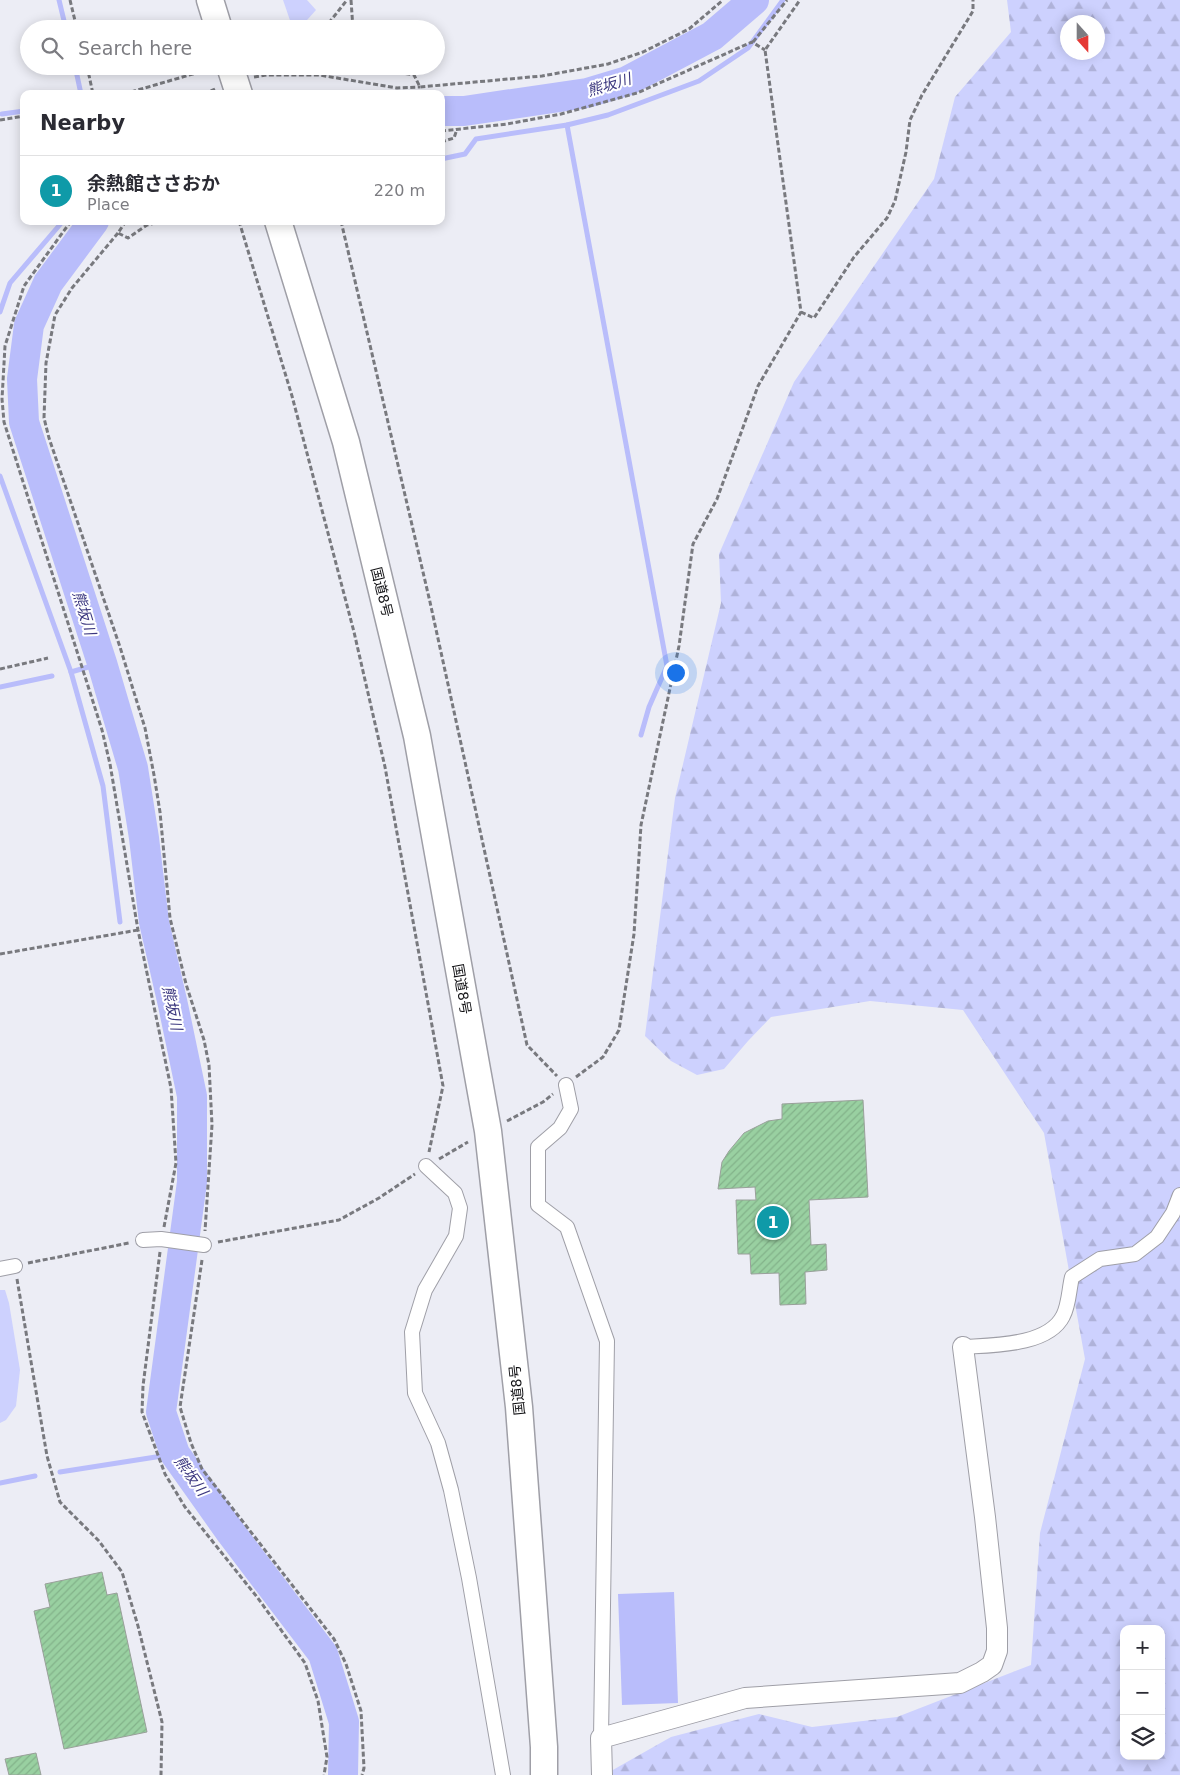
<!DOCTYPE html>
<meta charset="utf-8">
<style>
:root{--surface:#fff;--page:#f7f7f7;--text:#2b2b33;--muted:#7c7c81;--line:#e1e1e2;--accent:#007a31}
body{margin:0;font-family:"DejaVu Sans","Noto Sans JP",sans-serif;background:var(--page);color:var(--text)}
.controls{position:absolute;right:15px;bottom:15px;display:grid;overflow:hidden;border-radius:10px;box-shadow:0 2px 12px #0003}
.controls button{width:45px;height:45px;display:grid;place-items:center;padding:0;border:0;border-bottom:1px solid var(--line);background:var(--surface);color:var(--text);font:25px sans-serif}
.compass{position:absolute;left:1060px;top:15px;width:45px;height:45px;border-radius:50%;background:var(--surface);box-shadow:0 2px 12px #0003;rotate:159deg}
.you{position:absolute;left:675px;top:672px;width:18px;height:18px;margin:-12px;border:4px solid #fff;border-radius:50%;background:#1a73e8;box-shadow:0 0 0 8px #1a73e833}
.badge{display:grid;place-items:center;width:32px;height:32px;border-radius:50%;background:var(--accent);color:#fff;font-size:16px;font-weight:700}
.pin{position:absolute;translate:-50% -50%;border:2px solid #fff;box-shadow:0 1px 5px #0006}
.list{margin:0;padding:0;list-style:none}
h2{display:flex;justify-content:space-between;align-items:center;height:65px;margin:0;padding:0 20px;font-size:21px}
h2 small{font-size:16px;font-weight:400;color:var(--muted)}
.list li{display:grid;grid-template-columns:32px 1fr auto;gap:15px;align-items:center;box-sizing:border-box;height:70px;padding:0 20px;border-top:1px solid var(--line)}
.list b{display:block;font-size:19px;white-space:nowrap}
.list p{margin:0;font-size:16px;white-space:nowrap;color:var(--muted)}
.list em{font-size:16px;font-style:normal;color:var(--muted)}
.icon{flex:none;width:28px;height:28px;fill:none;stroke:currentColor;stroke-width:2;stroke-linecap:round;stroke-linejoin:round}
.map{position:relative;flex:none;width:1180px;height:1775px;overflow:hidden}
.search{position:absolute;background:var(--surface);box-shadow:0 2px 12px #0003;left:20px;top:20px;width:425px;height:55px;display:flex;align-items:center;gap:12px;box-sizing:border-box;padding:0 18px;border-radius:28px;color:var(--muted);font-size:19px}
.panel{position:absolute;background:var(--surface);box-shadow:0 2px 12px #0003;left:20px;top:90px;width:425px;height:135px;border-radius:10px}
.map>svg:first-child{display:block}
.green{fill:#cdd1fe}
.forest{fill:url(#forest-firs);fill-rule:evenodd}
.water{fill:#b9bdfb}
.lines{fill:none;stroke-linecap:round;stroke-linejoin:round}
.stream{stroke:#b9bdfb;stroke-width:5}
.river{stroke:#b9bdfb;stroke-width:30}
.building{fill:url(#building-hatch);stroke:#99a09a}
.street-casing{stroke:#9f9fa7;stroke-width:16}
.secondary-casing{stroke:#9f9fa7;stroke-width:22}
.highway-casing{stroke:#9f9fa7;stroke-width:29}
.path{stroke:#78797e;stroke-width:3;stroke-dasharray:5 2.5;stroke-linecap:butt}
.street{stroke:#fff;stroke-width:14}
.secondary{stroke:#fff;stroke-width:20}
.highway{stroke:#fff;stroke-width:26}
.labels{text-anchor:middle;stroke-width:4;stroke-linejoin:round;paint-order:stroke}
.street-label{font-size:14px;fill:#111114;stroke:#fff}
.water-label{font-size:15px;font-style:italic;fill:#3b377f;stroke:#fff}
</style>
<div class="map">
<svg width="1180" height="1775" viewBox="0 0 1180 1775">
<defs>
<pattern id="forest-firs" width="22" height="20" patternUnits="userSpaceOnUse" patternTransform="scale(1.25)"><rect width="22" height="20" fill="#cdd1fe"/><path d="M5 1l3.5 6h-7zM16 11l3.5 6h-7z" fill="#afb2d9"/></pattern>
<pattern id="building-hatch" width="6" height="6" patternUnits="userSpaceOnUse" patternTransform="scale(1.25)"><rect width="6" height="6" fill="#99d0a1"/><path d="M-1 1l2-2M0 6l6-6M5 7l2-2" fill="none" stroke="#83b28a"/></pattern>
</defs>
<rect width="100%" height="100%" fill="#ecedf5"/>
<!-- green -->
<g class="green">
<path d="M283 0H307L316 10 299 29H293Z"/>
<path d="M0 1290H5L9 1303 20 1370 16 1406 6 1420 0 1423Z"/>
</g>
<!-- forest -->
<path class="forest" d="M1007 0H1180V1775H604L671 1737 759 1714 812 1727 897 1717 1031 1665 1040 1533 1085 1359 1044 1133 963 1010 870 1001 771 1017 748 1041 724 1069 697 1075 671 1061 645 1036 675 798 721 603 719 554 794 382 934 179 955 97 1011 32ZM1068 22H1098V52H1068ZM1124 1629H1161V1756H1124Z"/>
<!-- water -->
<path class="water" d="M674 1592 678 1703 622 1705 618 1594Z"/>
<g class="lines">
<!-- stream -->
<g class="stream">
<path d="M59 0 66 29"/>
<path d="M75 66 81 94"/>
<path d="M2 114 24 111"/>
<path d="M567 125 667 666 649 707 641 735"/>
<path d="M441 159 465 154 476 139 567 125 608 115 699 81 748 48 783 0"/>
<path d="M0 312 10 283 63 221"/>
<path d="M0 476 71 672 103 786 120 922"/>
<path d="M71 672 102 663"/>
<path d="M0 687 52 676"/>
<path d="M60 1472 175 1454"/>
<path d="M0 1483 35 1476"/>
</g>
<!-- river -->
<g class="river">
<path d="M441 111H464L587 93 627 81 712 36 754 0"/>
<path d="M94 221 48 283 29 325 22 379 24 422 102 663 133 768 144 838 154 922 173 1005 192 1096V1182L161 1412 175 1454 231 1533 323 1654 344 1722 343 1775"/>
</g>
</g>
<!-- building -->
<g class="building">
<path d="M863 1100 868 1197 809 1200 811 1245 826 1244 827 1270 805 1272 806 1304 780 1305 779 1273 751 1274 750 1254H738L736 1200H756L755 1187 718 1189 722 1162 729 1151 744 1133 768 1121 782 1119V1104Z"/>
<path d="M102 1572 107 1595 117 1593 147 1732 64 1749 34 1611 50 1607 45 1584Z"/>
<path d="M36 1753 41 1775H9L5 1759Z"/>
</g>
<g class="lines">
<defs>
<g id="street">
<path d="M566 1085 571 1109 560 1128 538 1147V1205L567 1227 607 1341 601 1738"/>
<path d="M426 1166 455 1193 460 1208 456 1236 425 1290 412 1332 415 1393 438 1443 451 1490 469 1578 503 1775"/>
<path d="M143 1240 161 1239 204 1245"/>
<path d="M0 1269 15 1266"/>
<path d="M963 1347C992 1345 1048 1346 1063 1316 1069 1305 1069 1289 1072 1277L1100 1259 1135 1254 1157 1237 1173 1213 1180 1195"/>
</g>
<path id="secondary" d="M602 1775 601 1738 745 1698 960 1683 982 1672 992 1665 997 1651V1628L985 1517 963 1347"/>
<g id="highway">
<path d="M210 0 219 29"/>
<path d="M230 66 239 94"/>
<path d="M278 221 346 442 417 736 488 1131 519 1407 544 1747V1775"/>
</g>
</defs>
<!-- street casing -->
<use href="#street" class="street-casing"/>
<!-- secondary casing -->
<use href="#secondary" class="secondary-casing"/>
<!-- highway casing -->
<use href="#highway" class="highway-casing"/>
<!-- path -->
<g class="path">
<path d="M70 0 77 29"/>
<path d="M351 0 353 29"/>
<path d="M324 29 347 0"/>
<path d="M753 42 787 0"/>
<path d="M87 66 93 94"/>
<path d="M361 66 414 75 420 87 542 76 608 64 643 52 689 29 723 0"/>
<path d="M254 77 267 75H319L397 88 420 87"/>
<path d="M124 94 210 69"/>
<path d="M204 94 215 89"/>
<path d="M0 120 24 116"/>
<path d="M441 131 507 124 561 114 637 93 752 42 765 50"/>
<path d="M441 142 454 138 457 129"/>
<path d="M71 221 24 286 5 346 2 399 4 422 102 730 110 764 138 930 171 1088 176 1163 164 1227"/>
<path d="M126 221 118 233 128 238 147 225 164 221"/>
<path d="M239 221 292 396 354 632 385 767 443 1086 429 1152"/>
<path d="M341 221 430 602 527 1045 557 1076"/>
<path d="M118 233 72 288 55 315 46 363 44 418 49 438 120 647 145 728 154 775 160 812 170 918 186 984 204 1040 209 1065 212 1125 205 1231"/>
<path d="M801 312 814 318 854 257 887 218 895 201 906 152 910 120 922 95 973 11V0"/>
<path d="M0 669 48 658"/>
<path d="M0 954 138 930"/>
<path d="M576 1077 603 1057 619 1030 634 934 641 825 679 646 693 544 717 499 758 386 801 312 765 50 800 0"/>
<path d="M507 1121 543 1102 553 1094"/>
<path d="M439 1159 468 1142"/>
<path d="M218 1242 339 1220 379 1198 415 1174"/>
<path d="M160 1252 143 1386 142 1412 165 1474 185 1507 257 1597 305 1663 318 1701 327 1757 324 1775"/>
<path d="M202 1260 180 1407 191 1443 202 1469 334 1639 346 1664 361 1711 364 1768 362 1775"/>
<path d="M28 1263 129 1243"/>
<path d="M17 1279 47 1456 60 1502 99 1541 122 1572 138 1626 162 1722 161 1775"/>
</g>
<!-- street -->
<use href="#street" class="street"/>
<!-- secondary -->
<use href="#secondary" class="secondary"/>
<!-- highway -->
<use href="#highway" class="highway"/>
</g>
<g class="labels">
<!-- street labels -->
<g class="street-label">
<text transform="translate(382 592) rotate(76)" y="5">国道8号</text>
<text transform="translate(462 989) rotate(80)" y="5">国道8号</text>
<text transform="translate(517 1390) rotate(-96)" y="5">国道8号</text>
</g>
<!-- water labels -->
<g class="water-label">
<text transform="translate(609 85) rotate(-17)" y="5">熊坂川</text>
<text transform="translate(84 613) rotate(73)" y="5">熊坂川</text>
<text transform="translate(172 1008) rotate(78)" y="5">熊坂川</text>
<text transform="translate(191 1476) rotate(54)" y="5">熊坂川</text>
</g>
</g>
</svg>
<div class="controls">
<button>+</button>
<button>−</button>
<button><svg class="icon" aria-label="layers" viewBox="0 0 24 24"><path d="M12 4l9 5-9 5-9-5zM3 14l9 5 9-5"/></svg></button>
</div>
<svg class="compass" viewBox="-18 -18 36 36"><path d="M0-13l5 13h-10z" fill="#e53935"/><path d="M0 13l5-13h-10z" fill="#7c7c81"/></svg>
<div class="you"></div>
<div class="pin badge" style="left:773px;top:1222px;background:#0f9aa8">1</div>
<div class="search"><svg class="icon" aria-label="search" viewBox="0 0 24 24"><circle cx="10" cy="10" r="6"/><path d="M15 15l6 6"/></svg>Search here</div>
<section class="panel">
<h2>Nearby<small></small></h2>
<ul class="list">
<li><span class="badge" style="background:#0f9aa8">1</span><div><b>余熱館ささおか</b><p>Place</p></div><em>220 m</em></li>
</ul>
</section>
</div>
